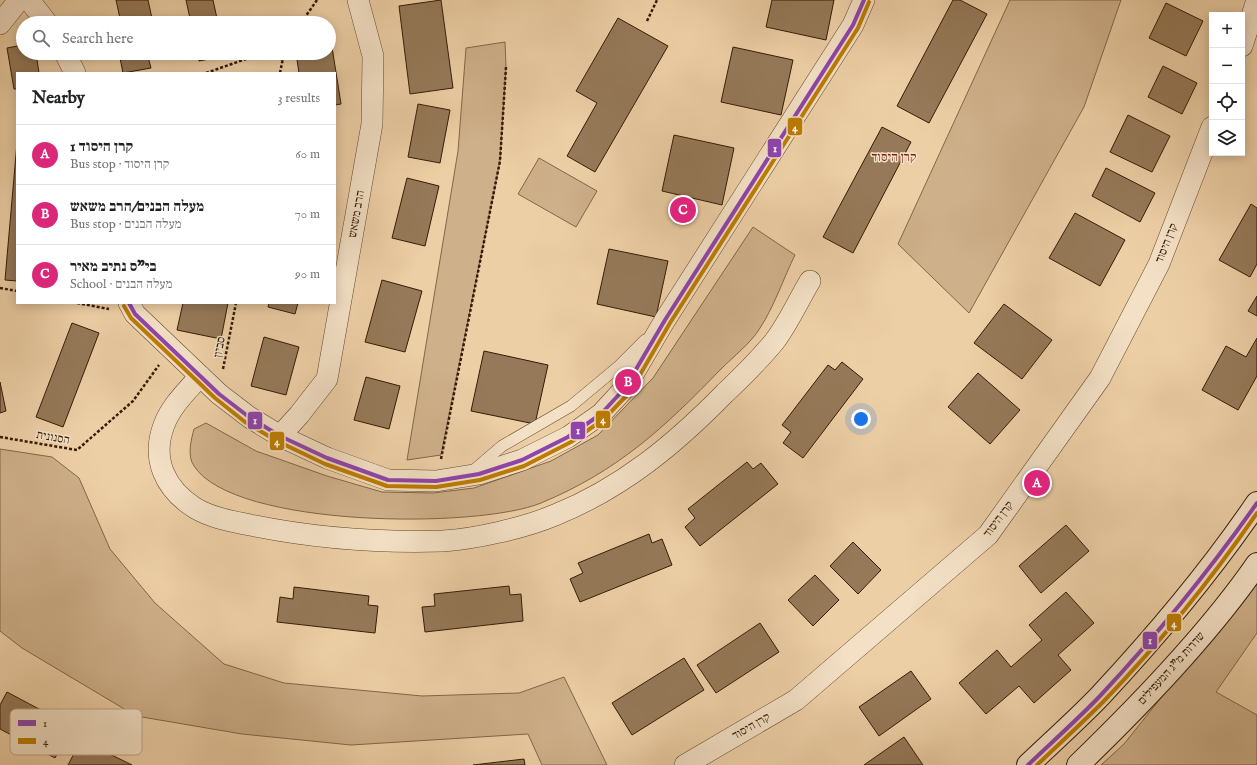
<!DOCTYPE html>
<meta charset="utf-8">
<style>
:root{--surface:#fff;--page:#f6f6f6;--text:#202124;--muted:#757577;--line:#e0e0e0;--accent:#db2777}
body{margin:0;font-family:"IM FELL English","Frank Ruhl Libre",serif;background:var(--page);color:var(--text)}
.controls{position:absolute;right:12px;top:12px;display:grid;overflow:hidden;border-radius:0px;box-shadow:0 2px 10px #0003}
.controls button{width:36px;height:36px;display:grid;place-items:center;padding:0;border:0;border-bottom:1px solid var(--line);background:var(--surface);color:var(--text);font:20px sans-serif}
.you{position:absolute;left:861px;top:419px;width:14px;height:14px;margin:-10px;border:3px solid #fff;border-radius:50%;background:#1a73e8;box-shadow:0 0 0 6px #1a73e833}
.badge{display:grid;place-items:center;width:26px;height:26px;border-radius:50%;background:var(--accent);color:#fff;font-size:13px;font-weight:700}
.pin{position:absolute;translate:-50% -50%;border:2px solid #fff;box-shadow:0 1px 4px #0006}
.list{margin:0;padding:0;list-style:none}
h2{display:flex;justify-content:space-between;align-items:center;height:52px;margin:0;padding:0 16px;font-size:17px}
h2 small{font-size:13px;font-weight:400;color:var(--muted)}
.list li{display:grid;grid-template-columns:26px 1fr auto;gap:12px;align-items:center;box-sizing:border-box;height:60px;padding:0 16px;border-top:1px solid var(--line)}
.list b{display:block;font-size:15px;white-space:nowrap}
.list p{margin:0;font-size:13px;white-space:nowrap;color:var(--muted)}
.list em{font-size:13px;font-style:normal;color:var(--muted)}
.icon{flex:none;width:22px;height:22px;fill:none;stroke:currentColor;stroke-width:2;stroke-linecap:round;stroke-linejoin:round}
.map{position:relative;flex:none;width:1257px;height:765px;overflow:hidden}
.search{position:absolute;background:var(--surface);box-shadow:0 2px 10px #0003;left:16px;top:16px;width:320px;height:44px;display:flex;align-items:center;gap:10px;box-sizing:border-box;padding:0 14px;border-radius:22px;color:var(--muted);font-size:15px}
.panel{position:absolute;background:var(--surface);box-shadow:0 2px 10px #0003;left:16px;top:72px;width:320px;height:232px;border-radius:0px}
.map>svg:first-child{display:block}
.green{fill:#ceb08a;stroke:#826647}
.building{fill:#957958;stroke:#351b04}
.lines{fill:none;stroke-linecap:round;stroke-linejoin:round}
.service-casing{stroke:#63482c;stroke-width:12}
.minor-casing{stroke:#63482c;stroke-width:22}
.secondary-casing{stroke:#351b04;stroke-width:24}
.path{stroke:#351b04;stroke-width:2.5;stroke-dasharray:3 2;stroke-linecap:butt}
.service{stroke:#f3e0c5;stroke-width:11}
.minor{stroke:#f3e0c5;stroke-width:21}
.secondary{stroke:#f3e0c5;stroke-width:22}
.bus-1-casing{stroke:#f3e0c5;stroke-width:7}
.bus-2-casing{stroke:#f3e0c5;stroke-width:7}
.bus-1{stroke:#8e44ad;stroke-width:4}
.bus-2{stroke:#bd7c01;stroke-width:4}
.labels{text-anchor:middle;stroke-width:3;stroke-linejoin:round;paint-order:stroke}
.street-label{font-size:12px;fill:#351b04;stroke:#f3e0c5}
.neighbourhood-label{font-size:13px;fill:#7a1f14;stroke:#f3e0c5}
.key{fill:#f3e0c5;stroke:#baa58b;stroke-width:1}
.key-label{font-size:11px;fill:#351b04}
.line-badge{stroke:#f3e0c5;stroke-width:1.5}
.badge-label{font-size:11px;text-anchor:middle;font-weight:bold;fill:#fff}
</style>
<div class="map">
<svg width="1257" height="765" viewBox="0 0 1257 765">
<rect width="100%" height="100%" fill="#edcfa6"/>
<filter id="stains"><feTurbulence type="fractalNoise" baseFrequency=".005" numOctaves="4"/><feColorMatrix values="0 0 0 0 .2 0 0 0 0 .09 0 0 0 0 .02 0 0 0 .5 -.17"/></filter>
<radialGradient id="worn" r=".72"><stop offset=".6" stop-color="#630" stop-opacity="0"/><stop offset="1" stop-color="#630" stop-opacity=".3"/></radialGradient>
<!-- green -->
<g class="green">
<path d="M1010 0H1121L1084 107 969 313 898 244Z"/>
<path d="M505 42 506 67 500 161 441 455 407 460 458 151 466 48Z"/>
<path d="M539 158 597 191 576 227 518 194Z"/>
<path d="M753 227 795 255C784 277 774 307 760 328 752 342 733 357 721 369 664 428 618 471 541 503 478 529 234 528 194 466 187 456 191 440 194 429L206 423 256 451 327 476 382 492 433 493 474 488 551 461 598 435 653 378Z"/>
<path d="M0 449 52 457 79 478 110 549 155 603 224 664 284 683 422 696 519 693 564 677 607 765H542L528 734 351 745 242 734 136 716 22 648 0 631Z"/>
<path d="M1257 578V633L1216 692 1257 715V765H1101L1124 744Z"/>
</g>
<!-- building -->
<g class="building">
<path d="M116 0H148L153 23H121Z"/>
<path d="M186 0H213L218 23H191Z"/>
<path d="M441 0 453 88 410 94 399 6Z"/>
<path d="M772 0H834L826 40 766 27Z"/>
<path d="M953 0H960L987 14 929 123 897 106Z"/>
<path d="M1166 3 1203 21 1186 56 1149 38Z"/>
<path d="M618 18 668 46 595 172 567 156 597 103 576 91Z"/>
<path d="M23 45V53H36L39 73H17V89H14L7 48Z"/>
<path d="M332 47 341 104 335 105V73H299L296 53H329V48Z"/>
<path d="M733 47 793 60 781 115 721 102Z"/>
<path d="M119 53H147L151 68 123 73Z"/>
<path d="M198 53H225V56L199 61Z"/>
<path d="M1163 66 1197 83 1182 114 1148 97Z"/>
<path d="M418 104 450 110 440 163 408 157Z"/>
<path d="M1128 115 1170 136 1152 172 1110 152Z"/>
<path d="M882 127 911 142 853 253 823 237Z"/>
<path d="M674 135 734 148 722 205 662 191Z"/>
<path d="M17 143V281L5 280Z"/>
<path d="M1106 168 1155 193 1140 222 1092 196Z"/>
<path d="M407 178 439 186 425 246 392 238Z"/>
<path d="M1251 204 1257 208V264L1250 277 1219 260Z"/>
<path d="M1075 213 1125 240 1100 286 1049 258Z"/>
<path d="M609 249 668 261 656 317 597 304Z"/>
<path d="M382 280 422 291 405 352 365 342Z"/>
<path d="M1257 296V316L1248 311Z"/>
<path d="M183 303H228L221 339 177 330Z"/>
<path d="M269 303H298L295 314 268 307Z"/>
<path d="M1004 304 1052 340 1022 379 974 343Z"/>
<path d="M72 323 99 333 63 427 36 417Z"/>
<path d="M264 337 299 347 286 395 251 386Z"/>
<path d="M1257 338V376L1238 410 1202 390 1226 346 1246 357Z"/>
<path d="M484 351 548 365 535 424 471 411Z"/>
<path d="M842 362 863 379 803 458 783 443 791 432 782 425 828 365 835 370Z"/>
<path d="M978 373 1020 410 990 444 948 407Z"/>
<path d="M366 377 400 386 389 429 354 420Z"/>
<path d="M0 382 6 411 0 413Z"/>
<path d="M747 462 753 469 761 463 778 484 700 546 685 527 695 518 688 509Z"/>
<path d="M1066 525 1089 551 1041 593 1019 566Z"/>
<path d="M649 534 652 543 662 539 672 565 580 602 570 579 583 573 578 563Z"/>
<path d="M853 542 881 570 858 594 830 566Z"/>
<path d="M815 575 839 600 813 626 788 600Z"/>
<path d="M509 586 510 595 521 594 523 621 425 632 422 607 435 606 434 594Z"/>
<path d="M294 587 369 596 368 605 378 606 375 633 277 622 280 597 293 599Z"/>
<path d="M1066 592 1094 623 1058 655 1071 670 1034 703 1019 686 986 714 959 683 997 650 1011 667 1042 640 1029 625Z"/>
<path d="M760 623 779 652 716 693 697 665Z"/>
<path d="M684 658 704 690 632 735 612 703Z"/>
<path d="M911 671 931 699 879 736 859 707Z"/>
<path d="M7 692 71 726 55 758 0 729V705Z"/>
<path d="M904 737 923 765H864Z"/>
<path d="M81 740 132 765H68Z"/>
<path d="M524 759 525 765H473Z"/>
</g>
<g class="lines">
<defs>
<path id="service" d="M474 470 502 446 571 406 619 366 645 340"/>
<g id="minor">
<path d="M29 0 47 23"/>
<path d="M0 24 19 0"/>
<path d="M1242 46 1257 0"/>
<path d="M65 53 75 73"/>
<path d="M129 303 135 314 219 394 249 417 280 436 327 458 388 480 436 481 479 474 522 460 568 437 601 414 625 388 665 320 853 25 864 0"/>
<path d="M200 376C187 391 171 406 164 425 151 459 165 489 195 508 212 518 231 521 250 525 313 538 378 543 443 541 475 539 524 528 555 515 622 488 674 445 725 393 742 377 759 360 774 342 788 324 798 301 810 281"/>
<path d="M280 436 299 415 327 379 372 124 373 56 358 0"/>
<path d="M685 765 796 700 988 535 1100 378 1159 264 1212 127"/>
</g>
<g id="secondary">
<path d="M1028 765C1052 742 1077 720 1100 696 1157 635 1210 572 1257 503"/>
<path d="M1078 765C1140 705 1208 635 1257 564"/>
</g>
</defs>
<!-- service casing -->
<use href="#service" class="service-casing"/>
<!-- minor casing -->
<use href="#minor" class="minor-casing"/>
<!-- secondary casing -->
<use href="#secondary" class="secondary-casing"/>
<!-- path -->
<g class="path">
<path d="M647 21 657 0"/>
<path d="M301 23 317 0"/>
<path d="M206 73 263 53"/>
<path d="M280 73 284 53"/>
<path d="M0 288 17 291"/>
<path d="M77 303 109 309"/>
<path d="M223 369 236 303"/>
<path d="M0 437 77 450 133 401 159 365"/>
<path d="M441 459 500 161 506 67"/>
</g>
<!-- service -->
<use href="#service" class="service"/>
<!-- minor -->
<use href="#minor" class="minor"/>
<!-- secondary -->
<use href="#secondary" class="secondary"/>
<defs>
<g id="bus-1">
<path d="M129 303 135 314 219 394 249 417 280 436 327 458 388 480 436 481 479 474 522 460 568 437 601 414 625 388 665 320 853 25 864 0"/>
<path d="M1028 765C1052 742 1077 720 1100 696 1157 635 1209 571 1257 503"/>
</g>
<g id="bus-2">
<path d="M124 306 131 318 215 398 245 422 277 441 325 464 387 486 436 487 480 480 524 466 571 442 604 419 630 392 670 323 858 28 869 2"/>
<path d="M1037 765C1059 744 1081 724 1103 702 1159 644 1211 580 1257 513"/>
</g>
</defs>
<!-- bus-1 casing -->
<use href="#bus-1" class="bus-1-casing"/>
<!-- bus-2 casing -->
<use href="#bus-2" class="bus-2-casing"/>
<!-- bus-1 -->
<use href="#bus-1" class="bus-1"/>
<!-- bus-2 -->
<use href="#bus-2" class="bus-2"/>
</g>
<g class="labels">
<!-- street labels -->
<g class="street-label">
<text transform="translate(356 214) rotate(-80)" y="4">הרב משאש</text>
<text transform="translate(1166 243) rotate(-68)" y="4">קרן היסוד</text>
<text transform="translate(219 347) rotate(-79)" y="4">סביון</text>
<text transform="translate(53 437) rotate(10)" y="4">הסנונית</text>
<text transform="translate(998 519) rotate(-53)" y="4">קרן היסוד</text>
<text transform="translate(1171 668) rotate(-48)" y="4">שדרות מ"ג המעפילים</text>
<text transform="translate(751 726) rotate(-30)" y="4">קרן היסוד</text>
</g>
<!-- neighbourhood labels -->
<g class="neighbourhood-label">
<text x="894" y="161">קרן היסוד</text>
</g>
</g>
<!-- legend -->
<rect x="10" y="709" width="132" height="46" rx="6" class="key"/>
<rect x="18" y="720" width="18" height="6" fill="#8e44ad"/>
<rect x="18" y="738" width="18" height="6" fill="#bd7c01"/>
<g class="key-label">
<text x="43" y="727">1</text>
<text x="43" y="745">4</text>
</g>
<g class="line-badge">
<rect x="787" y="117" width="16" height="19" rx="4" fill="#bd7c01"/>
<rect x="767" y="138" width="15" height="20" rx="4" fill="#8e44ad"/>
<rect x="595" y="410" width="16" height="19" rx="4" fill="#bd7c01"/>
<rect x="247" y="411" width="16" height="19" rx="4" fill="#8e44ad"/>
<rect x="570" y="421" width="16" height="19" rx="4" fill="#8e44ad"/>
<rect x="269" y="431" width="16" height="20" rx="4" fill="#bd7c01"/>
<rect x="1166" y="613" width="16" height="19" rx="4" fill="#bd7c01"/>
<rect x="1142" y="631" width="16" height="19" rx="4" fill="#8e44ad"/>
</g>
<g class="badge-label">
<text x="795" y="131">4</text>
<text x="775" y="152">1</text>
<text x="603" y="423">4</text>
<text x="255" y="424">1</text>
<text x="578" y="434">1</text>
<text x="277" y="445">4</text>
<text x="1174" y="627">4</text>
<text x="1150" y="644">1</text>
</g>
<rect width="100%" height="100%" filter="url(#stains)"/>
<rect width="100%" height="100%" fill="url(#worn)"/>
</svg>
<div class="controls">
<button>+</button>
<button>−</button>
<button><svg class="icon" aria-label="locate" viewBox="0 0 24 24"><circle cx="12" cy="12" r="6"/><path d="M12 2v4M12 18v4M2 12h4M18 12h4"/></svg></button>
<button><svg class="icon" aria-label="layers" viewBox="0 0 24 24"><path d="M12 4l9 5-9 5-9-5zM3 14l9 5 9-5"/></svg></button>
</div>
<div class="you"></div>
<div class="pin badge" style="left:1037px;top:483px">A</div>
<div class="pin badge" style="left:628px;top:382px">B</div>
<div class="pin badge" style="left:683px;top:210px">C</div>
<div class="search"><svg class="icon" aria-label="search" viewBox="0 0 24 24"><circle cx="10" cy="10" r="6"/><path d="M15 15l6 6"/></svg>Search here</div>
<section class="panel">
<h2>Nearby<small>3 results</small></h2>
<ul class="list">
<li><span class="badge">A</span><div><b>קרן היסוד 1</b><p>Bus stop · קרן היסוד</p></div><em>60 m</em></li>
<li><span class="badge">B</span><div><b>מעלה הבנים/הרב משאש</b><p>Bus stop · מעלה הבנים</p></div><em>70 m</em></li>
<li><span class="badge">C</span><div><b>בי&quot;ס נתיב מאיר</b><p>School · מעלה הבנים</p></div><em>90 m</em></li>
</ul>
</section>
</div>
